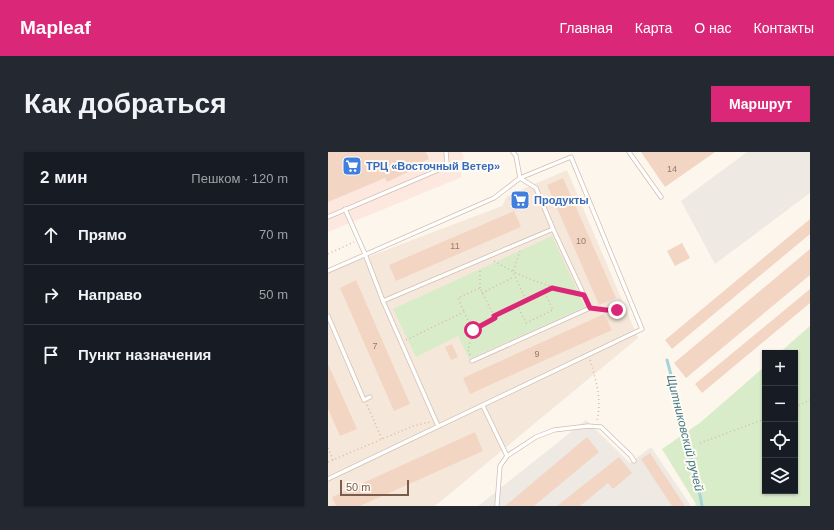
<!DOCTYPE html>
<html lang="ru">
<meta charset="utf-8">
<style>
:root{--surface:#171b24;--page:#242831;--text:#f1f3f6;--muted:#9ea1a6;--line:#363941;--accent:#db2777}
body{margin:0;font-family:Helvetica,sans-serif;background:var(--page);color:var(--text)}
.controls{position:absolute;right:12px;bottom:12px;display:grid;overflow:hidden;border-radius:0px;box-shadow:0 1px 3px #0004}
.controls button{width:36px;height:36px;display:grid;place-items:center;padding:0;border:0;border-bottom:1px solid var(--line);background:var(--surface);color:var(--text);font:20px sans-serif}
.scale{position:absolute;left:12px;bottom:10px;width:69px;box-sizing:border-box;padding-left:4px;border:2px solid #7a5c4d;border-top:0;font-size:11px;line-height:14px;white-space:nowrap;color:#7a5c4d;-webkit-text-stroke:3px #fffaf3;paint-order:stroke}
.stop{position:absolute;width:12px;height:12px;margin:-9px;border:3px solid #db2777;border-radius:50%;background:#fff}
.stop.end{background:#db2777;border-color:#fff;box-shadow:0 1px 4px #0008}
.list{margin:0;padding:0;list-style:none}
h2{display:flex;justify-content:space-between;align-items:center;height:52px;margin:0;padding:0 16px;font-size:17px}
h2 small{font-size:13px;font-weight:400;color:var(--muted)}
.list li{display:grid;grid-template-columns:26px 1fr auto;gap:12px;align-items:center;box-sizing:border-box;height:60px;padding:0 16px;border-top:1px solid var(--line)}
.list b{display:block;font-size:15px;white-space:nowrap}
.list em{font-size:13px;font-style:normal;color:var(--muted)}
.icon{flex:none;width:22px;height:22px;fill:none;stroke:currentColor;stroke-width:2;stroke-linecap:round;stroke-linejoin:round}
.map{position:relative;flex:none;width:482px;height:354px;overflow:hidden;border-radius:0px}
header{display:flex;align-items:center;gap:24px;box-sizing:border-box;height:56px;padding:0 20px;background:var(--accent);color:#fff}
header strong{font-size:19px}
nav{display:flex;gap:22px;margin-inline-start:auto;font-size:14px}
.intro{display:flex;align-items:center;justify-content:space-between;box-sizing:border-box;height:96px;padding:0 24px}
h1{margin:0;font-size:28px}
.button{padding:10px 18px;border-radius:0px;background:var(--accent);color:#fff;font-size:14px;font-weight:700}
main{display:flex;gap:24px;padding:0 24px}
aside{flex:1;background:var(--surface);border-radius:0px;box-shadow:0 1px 3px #0004}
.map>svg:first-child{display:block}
.residential{fill:#f5e8da}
.commercial{fill:#fde8e0}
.industrial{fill:#efe9e4}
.green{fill:#d8ecc9}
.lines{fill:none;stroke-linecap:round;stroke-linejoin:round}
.stream{stroke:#a5d3da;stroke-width:3}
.building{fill:#f3d5c3}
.lane-casing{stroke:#d1beb0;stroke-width:5}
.path{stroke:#d9b8a5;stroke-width:1.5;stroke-dasharray:1 3;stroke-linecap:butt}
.lane{stroke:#fff;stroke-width:3.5}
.route{stroke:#db2777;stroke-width:5}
.labels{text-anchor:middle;stroke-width:4;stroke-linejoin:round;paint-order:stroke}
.number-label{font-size:9px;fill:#987a6a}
.shop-label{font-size:11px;font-weight:bold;fill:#366cbe;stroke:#fffaf3;text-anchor:start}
.water-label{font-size:12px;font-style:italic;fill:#437c86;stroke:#fffaf3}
</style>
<header>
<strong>Mapleaf</strong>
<nav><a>Главная</a><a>Карта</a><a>О нас</a><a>Контакты</a></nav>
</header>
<div class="intro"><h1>Как добраться</h1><a class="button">Маршрут</a></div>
<main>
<aside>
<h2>2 мин<small>Пешком · 120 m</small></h2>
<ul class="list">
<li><svg class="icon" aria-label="ahead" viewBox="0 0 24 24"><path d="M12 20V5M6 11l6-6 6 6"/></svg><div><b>Прямо</b></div><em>70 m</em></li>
<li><svg class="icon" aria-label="right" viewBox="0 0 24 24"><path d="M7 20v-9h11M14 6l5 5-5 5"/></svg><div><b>Направо</b></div><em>50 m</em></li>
<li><svg class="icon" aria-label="arrive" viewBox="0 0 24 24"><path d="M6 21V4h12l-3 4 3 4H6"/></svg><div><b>Пункт назначения</b></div></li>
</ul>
</aside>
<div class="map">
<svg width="482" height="354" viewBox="0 0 482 354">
<rect width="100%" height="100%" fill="#fdf6ec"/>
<!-- residential -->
<path class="residential" d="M239 18 310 186 107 354H0V120L174 54 179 44Z"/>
<!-- commercial -->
<path class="commercial" d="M0 0H134L136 7 128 10 134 25 0 80Z"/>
<!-- industrial -->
<g class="industrial">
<path d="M419 0H482V41L387 112 353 49Z"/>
<path d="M258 268 302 311 323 295 363 354H150Z"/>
</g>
<!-- green -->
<g class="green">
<path d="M224 84 257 155 141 207 130 184 88 205 65 157Z"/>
<path d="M482 174V354H367L368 352 334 297 373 270 437 214V339H467V201H451Z"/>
</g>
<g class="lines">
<!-- stream -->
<path class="stream" d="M339 208C346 232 350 256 356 280 363 304 370 329 374 354"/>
</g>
<!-- building -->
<g class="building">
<path d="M0 0H98L101 7 79 16 80 20 59 30 57 26 0 50Z"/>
<path d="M313 0H387L337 35Z"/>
<path d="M235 26 288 146 271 153 219 33Z"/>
<path d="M197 39 202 52 186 59 181 46Z"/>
<path d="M186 59 193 75 68 129 61 113Z"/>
<path d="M482 67V82L344 197 337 188Z"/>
<path d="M354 91 362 106 347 114 339 99Z"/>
<path d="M482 97V123L358 226 346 211Z"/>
<path d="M28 128 82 252 66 259 12 136Z"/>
<path d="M482 137V151L374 241 367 232Z"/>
<path d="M276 162 284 178 142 242 135 226Z"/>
<path d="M124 192 130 205 123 208 117 195Z"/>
<path d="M0 212 29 277 12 284 0 257Z"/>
<path d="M147 280 155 299 32 354H8L4 345Z"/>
<path d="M259 285 271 300 206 354H177Z"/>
<path d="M322 301 357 354H344L313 307Z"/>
<path d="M291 305 304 321 285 337 280 331 252 354H229Z"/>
</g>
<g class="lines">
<defs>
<g id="lane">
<path d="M301 0 333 45"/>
<path d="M0 65 115 16 119 11 118 0"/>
<path d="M0 119 166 46 192 26 188 4 185 0"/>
<path d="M55 149 110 274"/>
<path d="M0 164 36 248 42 245"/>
<path d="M144 209 262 156 225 77"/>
<path d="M155 254 179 304"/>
<path d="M0 327 314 177 243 5 192 26 208 36 225 77 55 149 37 102 17 57"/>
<path d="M169 353 172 314 179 304 208 285 226 278 260 274 273 275 303 304 306 309"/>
</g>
</defs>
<!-- lane casing -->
<use href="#lane" class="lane-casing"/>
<!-- path -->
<g class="path">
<path d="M0 102 26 90"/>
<path d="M166 109C192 125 218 134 248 141"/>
<path d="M152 136V116"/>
<path d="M154 141 186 125"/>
<path d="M198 148 224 136"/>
<path d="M189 153 198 171 225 158 216 139"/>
<path d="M268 157 278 158 298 155"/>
<path d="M166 164 198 148 185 120 192 99"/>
<path d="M78 188 136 160 145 178 167 166 152 136 130 146 136 160"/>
<path d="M142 203 140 198 145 178"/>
<path d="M262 208C268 228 274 248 269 269"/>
<path d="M39 253 54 287"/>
<path d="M467 255 482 248"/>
<path d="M372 291 437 267"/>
<path d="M0 296 5 308"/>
<path d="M0 310 85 274 102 270"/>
</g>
<!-- lane -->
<use href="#lane" class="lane"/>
</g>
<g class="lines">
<!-- route -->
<path class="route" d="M145 178 167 166 166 164 224 136 256 143 262 156 278 158H289"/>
</g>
<!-- icons -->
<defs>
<symbol id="supermarket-square" viewBox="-11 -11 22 22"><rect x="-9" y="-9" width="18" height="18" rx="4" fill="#3f7fe0" stroke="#fffaf3"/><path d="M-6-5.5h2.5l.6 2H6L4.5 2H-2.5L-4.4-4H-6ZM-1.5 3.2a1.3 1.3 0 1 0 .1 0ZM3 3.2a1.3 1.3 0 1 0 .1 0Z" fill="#fff"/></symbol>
</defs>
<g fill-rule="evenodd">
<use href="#supermarket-square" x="13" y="3" width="22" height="22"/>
<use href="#supermarket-square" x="181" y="37" width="22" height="22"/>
</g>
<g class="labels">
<!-- number labels -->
<g class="number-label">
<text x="344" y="20">14</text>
<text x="253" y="92">10</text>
<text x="127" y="97">11</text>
<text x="47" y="197">7</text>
<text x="209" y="205">9</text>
</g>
<!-- shop labels -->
<g class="shop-label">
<text x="38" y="18">ТРЦ «Восточный Ветер»</text>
<text x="206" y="52">Продукты</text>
</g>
<!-- water labels -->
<g class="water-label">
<text transform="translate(357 281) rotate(76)" y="4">Щитниковский ручей</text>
</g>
</g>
</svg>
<div class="controls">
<button>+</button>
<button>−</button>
<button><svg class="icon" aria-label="locate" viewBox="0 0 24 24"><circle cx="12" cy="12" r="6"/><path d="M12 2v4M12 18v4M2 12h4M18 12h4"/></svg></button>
<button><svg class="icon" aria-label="layers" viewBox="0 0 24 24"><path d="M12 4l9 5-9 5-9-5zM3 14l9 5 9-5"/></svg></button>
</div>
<div class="scale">50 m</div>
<div class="stop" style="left:145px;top:178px"></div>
<div class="stop end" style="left:289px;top:158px"></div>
</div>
</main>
